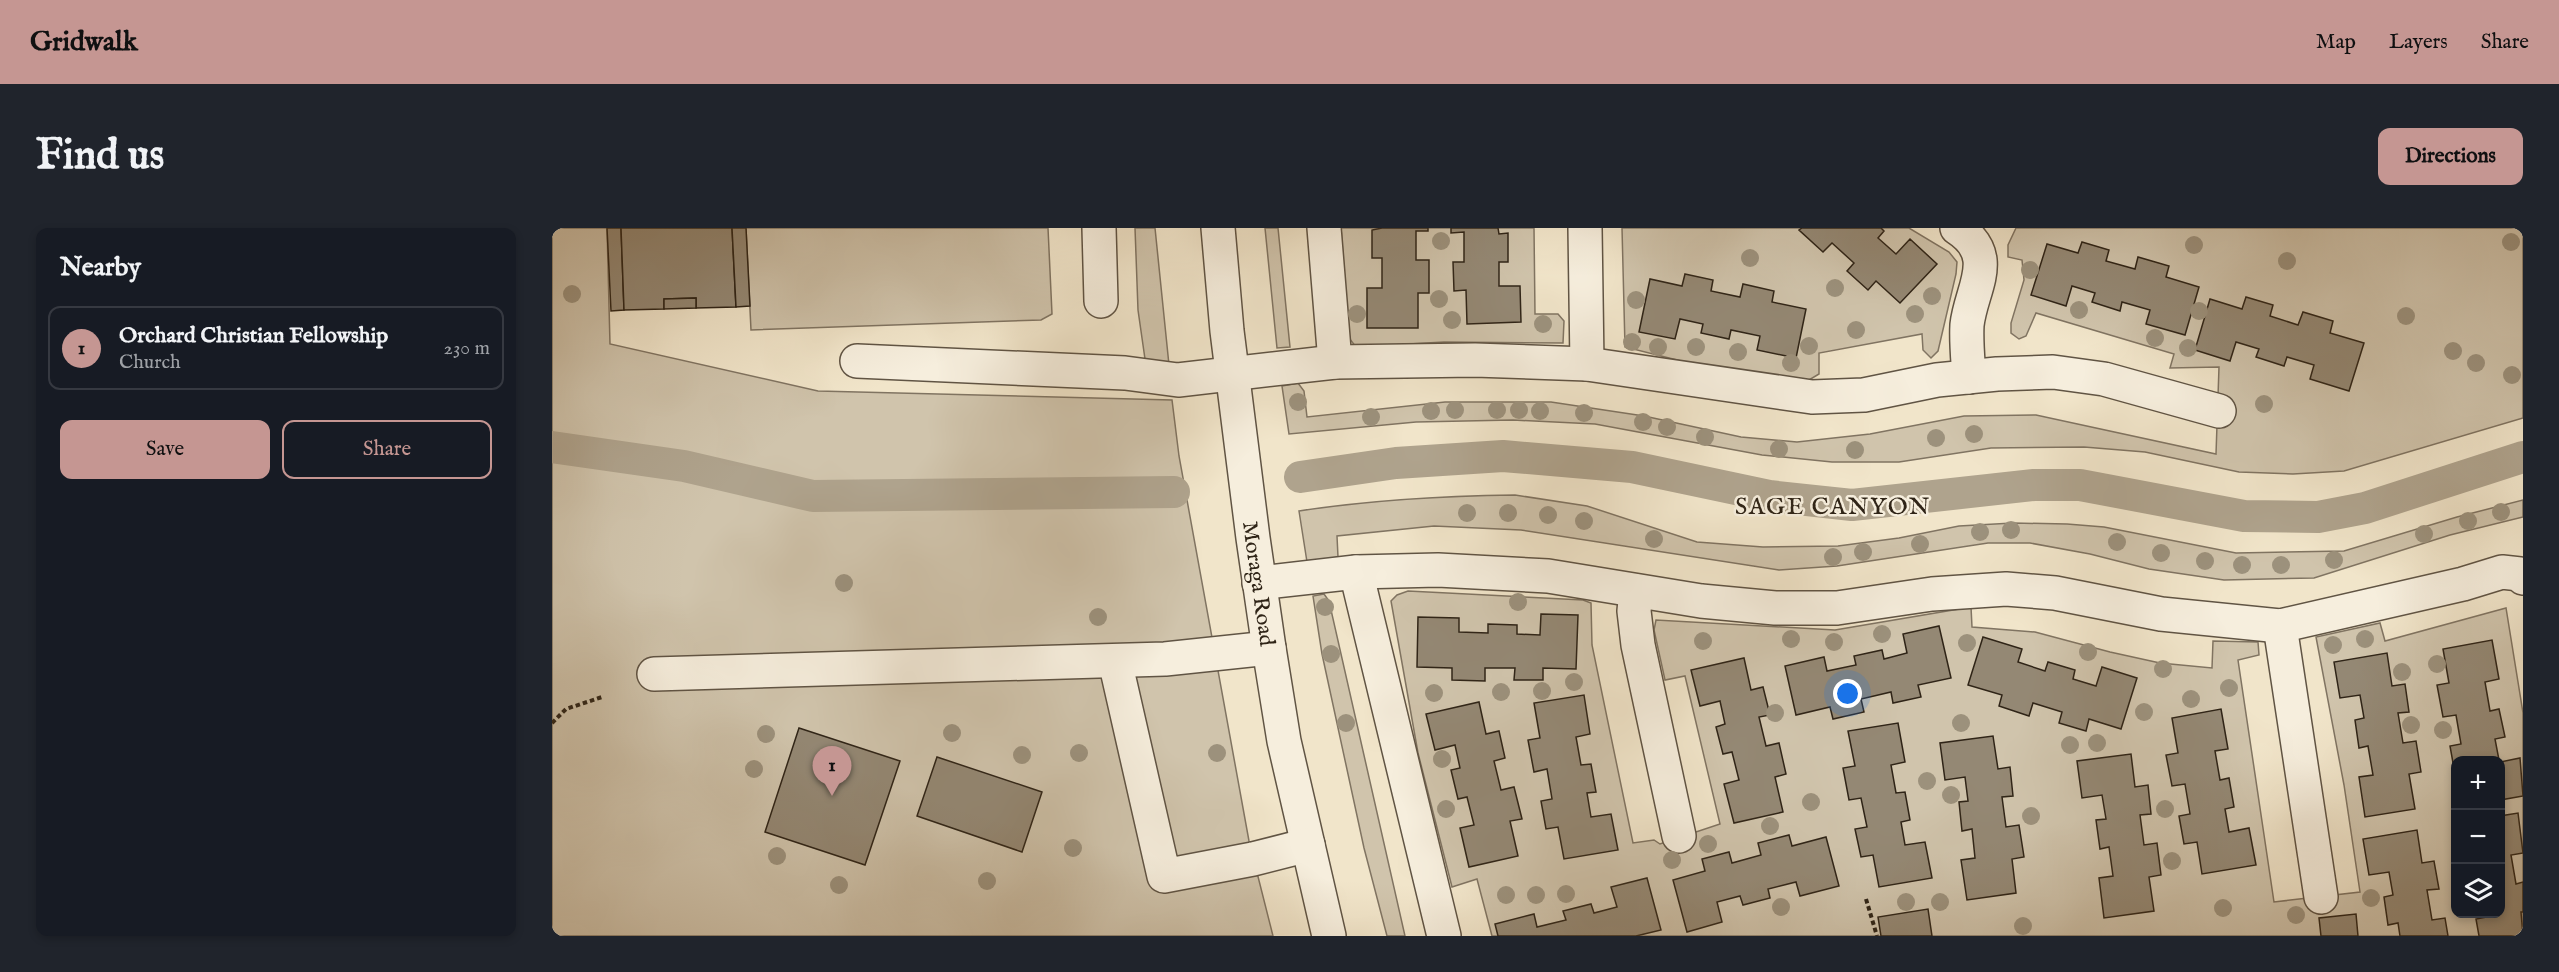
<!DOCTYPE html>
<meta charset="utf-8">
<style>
:root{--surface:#171b24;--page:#20242c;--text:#f1f3f6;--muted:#9ea1a6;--line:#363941;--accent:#c59692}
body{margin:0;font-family:"IM FELL English",serif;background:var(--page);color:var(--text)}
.controls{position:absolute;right:18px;bottom:18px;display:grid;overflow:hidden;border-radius:12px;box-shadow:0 3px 9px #0003}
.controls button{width:54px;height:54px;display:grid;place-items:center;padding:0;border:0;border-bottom:2px solid var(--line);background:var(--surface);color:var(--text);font:30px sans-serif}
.you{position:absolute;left:1296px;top:466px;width:21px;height:21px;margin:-15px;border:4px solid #fff;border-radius:50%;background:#1a73e8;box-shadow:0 0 0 9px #1a73e833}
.badge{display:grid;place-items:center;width:39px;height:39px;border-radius:50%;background:var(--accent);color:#111;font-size:20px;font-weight:700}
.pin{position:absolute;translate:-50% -50px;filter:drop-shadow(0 2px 3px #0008)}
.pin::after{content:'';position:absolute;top:32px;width:21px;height:18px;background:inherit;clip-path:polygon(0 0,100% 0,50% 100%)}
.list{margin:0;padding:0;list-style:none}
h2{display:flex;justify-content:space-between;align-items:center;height:78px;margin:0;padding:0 24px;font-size:26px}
h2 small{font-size:20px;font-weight:400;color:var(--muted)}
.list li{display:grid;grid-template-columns:39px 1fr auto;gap:18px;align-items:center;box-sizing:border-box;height:84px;margin:0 12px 12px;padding:0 12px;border:2px solid var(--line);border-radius:12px}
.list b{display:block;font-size:22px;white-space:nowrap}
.list p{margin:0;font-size:20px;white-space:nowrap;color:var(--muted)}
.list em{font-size:20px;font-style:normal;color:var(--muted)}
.actions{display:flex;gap:12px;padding:18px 24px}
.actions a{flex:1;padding:14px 0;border:2px solid var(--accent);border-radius:12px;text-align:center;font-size:21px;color:var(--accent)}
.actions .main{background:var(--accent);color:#111}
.icon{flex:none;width:33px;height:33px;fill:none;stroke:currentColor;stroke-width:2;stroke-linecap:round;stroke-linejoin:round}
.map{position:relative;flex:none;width:1971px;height:708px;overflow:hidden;border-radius:12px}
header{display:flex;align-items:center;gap:36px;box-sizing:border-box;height:84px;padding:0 30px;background:var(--accent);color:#111}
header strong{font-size:28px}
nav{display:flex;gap:33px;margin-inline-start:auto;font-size:21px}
.intro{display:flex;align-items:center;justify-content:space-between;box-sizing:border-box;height:144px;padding:0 36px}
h1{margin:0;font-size:42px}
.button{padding:15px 27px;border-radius:12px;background:var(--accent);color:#111;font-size:21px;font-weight:700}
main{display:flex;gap:36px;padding:0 36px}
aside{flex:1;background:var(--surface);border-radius:12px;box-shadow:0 3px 9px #0003}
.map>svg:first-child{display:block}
.green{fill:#d0c4ac;stroke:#807462;stroke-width:1.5;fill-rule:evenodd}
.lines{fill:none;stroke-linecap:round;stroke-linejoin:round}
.canal{stroke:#afa38d;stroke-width:32}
.building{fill:#948874;stroke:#2f2417;stroke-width:1.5}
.minor-casing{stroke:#605444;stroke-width:36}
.path{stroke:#2f2417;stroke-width:4;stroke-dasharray:4.5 3;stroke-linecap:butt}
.minor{stroke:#f6eedd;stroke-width:33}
.tree{fill:#9c917c}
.labels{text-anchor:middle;stroke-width:5;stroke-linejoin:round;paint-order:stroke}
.street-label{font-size:22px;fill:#2f2417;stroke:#f6eedd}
.neighbourhood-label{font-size:24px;letter-spacing:1.5px;fill:#2f2417;stroke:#f6eedd}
</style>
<header>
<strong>Gridwalk</strong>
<nav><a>Map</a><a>Layers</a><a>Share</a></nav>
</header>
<div class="intro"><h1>Find us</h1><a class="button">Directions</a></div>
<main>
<aside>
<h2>Nearby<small></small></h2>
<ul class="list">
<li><span class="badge">1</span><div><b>Orchard Christian Fellowship</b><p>Church</p></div><em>230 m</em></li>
</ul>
<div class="actions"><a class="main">Save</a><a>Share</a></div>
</aside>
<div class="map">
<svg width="1971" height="708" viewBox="0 0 1971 708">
<rect width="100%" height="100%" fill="#f1e5ca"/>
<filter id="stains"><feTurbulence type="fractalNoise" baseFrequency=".00333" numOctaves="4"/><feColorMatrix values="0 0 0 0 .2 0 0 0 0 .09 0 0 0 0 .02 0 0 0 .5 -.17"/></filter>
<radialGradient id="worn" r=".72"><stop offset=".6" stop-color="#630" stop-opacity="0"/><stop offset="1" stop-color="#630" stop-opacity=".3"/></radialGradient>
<!-- green -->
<g class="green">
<path d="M0 0H55L58 116 266 163 620 172 627 228 697 613 721 708H0Z"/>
<path d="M194 0H496L500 86 489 92 199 102Z"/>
<path d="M583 0H603L617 137 594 138 586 82Z"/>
<path d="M713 0H726L738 119 725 120Z"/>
<path d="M789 0H982L983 86H1006L1012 93 1011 115 892 114 804 119 797 110Z"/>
<path d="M1070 0H1357L1397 24 1405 34 1404 46 1386 123 1379 130 1371 122 1370 106 1267 125V146L1257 152 1141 136 1073 119Z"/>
<path d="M1464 0H1971V190L1792 243 1741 246 1687 244 1593 224 1532 219 1439 220 1347 234H1280L1210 227 1043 196 961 192 864 194 737 206 730 158 746 155 752 163 755 189 893 174H999L1092 188 1189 209 1245 214 1318 206 1412 188 1484 187 1664 226 1667 139 1618 140 1622 126 1484 85 1474 108 1467 111 1459 105V95L1472 52 1470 32 1456 29V17Z"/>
<path d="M963 267 1035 278 1145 314 1211 319 1286 318 1347 310 1407 298 1461 295 1515 296 1552 299 1684 325 1792 323 1905 289 1971 272V289L1898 307 1762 350 1672 352 1597 341 1538 326 1478 315H1436L1285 338 1227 342 969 302 882 298 785 308 786 329 755 334 747 283C819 272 891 268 963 267Z"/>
<path d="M856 363 1031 372 1039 375 1040 417 1081 615 1102 612 1108 616 1168 596 1133 448 1113 452 1102 402 1104 392 1283 402 1419 379 1420 399 1483 404 1558 424 1608 435 1660 440 1661 413 1706 414 1707 427 1686 432 1722 674 1808 664 1792 557 1764 409 1828 395 1833 413 1954 380 1971 485V708H940L925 651 900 659 866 525 839 373 845 367ZM1904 532H1948V686H1904Z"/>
<path d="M772 366 777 373 853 708H835L812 620 770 426 761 368Z"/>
</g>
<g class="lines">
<!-- canal -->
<g class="canal">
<path d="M0 219 132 238 261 268 622 264"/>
<path d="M748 249 844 235 951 228 1080 239 1217 268 1300 277 1482 257H1528L1692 288 1766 289 1813 280 1971 229"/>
</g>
</g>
<!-- building -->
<g class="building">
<path d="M55 0H69L72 82 59 83Z"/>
<path d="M69 0H180L184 79 144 80V70L112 71V81L72 82Z"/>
<path d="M180 0H194L198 78 184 79Z"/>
<path d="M830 0H876V3H864V32H877V65H866V100H815V60H830V30H820V2Z"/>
<path d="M899 0H946L947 6 956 5V34H947V58H968L969 94 915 96 914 62 902 63 901 34H912V4L899 5Z"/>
<path d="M1250 0H1329L1332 3 1326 10 1344 26 1358 11 1385 36 1348 75 1324 53 1316 62 1295 43 1302 35 1280 15 1271 24 1247 2Z"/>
<path d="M1530 14 1557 22 1554 33 1583 41 1586 29 1617 38 1614 49 1647 59 1633 107 1594 96 1598 82 1570 74 1568 83 1540 74 1543 65 1520 58 1514 78 1479 67 1495 16 1526 25Z"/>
<path d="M1133 46 1161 52 1159 63 1188 69 1191 56 1222 63 1220 74 1254 81 1244 130 1205 122 1208 108 1179 102 1177 111 1149 105 1151 96 1128 91 1123 111 1087 104 1098 51 1130 58Z"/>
<path d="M1694 69 1721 77 1718 88 1746 97 1751 84 1781 93 1778 105 1812 115 1797 163 1758 151 1762 137 1735 129 1732 138 1704 129 1707 121 1684 114 1678 133 1643 122 1658 71 1690 81Z"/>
<path d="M144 70V80L112 81V71Z"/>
<path d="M989 386 1026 387 1024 441 991 440V452H962L963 440H933V453L900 452V440L865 439 866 389 907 390V404L936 405V396L965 397V406L988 407Z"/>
<path d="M1387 398 1399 450 1366 457 1369 469 1341 475 1339 464 1309 471 1312 484 1281 491 1278 479 1244 487 1233 438 1272 429 1275 443 1304 437 1302 428 1330 422 1332 431 1355 425 1351 406Z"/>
<path d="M1431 409 1470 421 1466 434 1493 443 1496 434 1523 442 1521 451 1544 458 1550 439 1585 450 1569 501 1537 491 1534 503 1507 495 1510 484 1481 475 1477 488 1447 478 1450 467 1416 457Z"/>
<path d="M1940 412 1947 451 1933 454 1938 483 1947 481 1953 509 1943 511 1947 532H1904L1903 546 1898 518 1909 516 1904 487 1891 489 1885 457 1897 455 1891 421Z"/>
<path d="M1835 425 1840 458 1853 456 1857 484 1846 485 1851 515 1864 513 1869 544 1857 546 1863 581 1813 589 1807 549 1821 547 1816 518 1807 520 1803 492 1812 490 1808 467 1788 470 1782 434Z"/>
<path d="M1192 430 1199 462 1211 459 1218 487 1207 489 1214 518 1227 515 1234 546 1223 549 1231 584 1182 595 1172 556 1187 552 1180 524 1171 526 1164 499 1173 496 1168 473 1148 478 1139 442Z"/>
<path d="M1032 467 1038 506 1024 509 1029 537 1039 536 1044 564 1035 565 1039 589 1059 586 1066 622 1012 631 1006 599 994 601 989 573 1000 571 995 541 982 544 976 512 988 510 982 475Z"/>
<path d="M927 474 934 506 947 503 953 530 942 533 949 562 962 559 970 591 958 593 966 628 917 639 908 600 922 597 915 569 906 571 899 542 908 540 903 517 883 522 874 486Z"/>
<path d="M1669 481 1676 521 1663 523 1668 552 1677 550 1682 579 1673 581 1677 604 1697 600 1704 637 1650 646 1645 614 1632 616 1627 588 1638 586 1633 556 1620 558 1614 527 1626 525 1620 490Z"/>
<path d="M1346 495 1353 534 1339 537 1344 565 1353 564 1358 592 1349 594 1353 617 1373 614 1380 650 1327 659 1321 627 1309 629 1303 601 1315 599 1309 570 1297 572 1291 540 1303 538 1296 503Z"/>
<path d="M247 500 348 533 313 637 213 604Z"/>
<path d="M1441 508 1446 541 1458 539 1461 568 1450 569 1454 599 1467 597 1472 629 1460 631 1464 665 1415 672 1409 632 1423 630 1420 601 1410 603 1407 574 1416 573 1413 549 1393 552 1388 515Z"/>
<path d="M1579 526 1583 559 1596 557 1599 586 1588 587 1592 617 1605 615 1609 647 1597 649 1602 683 1552 690 1547 650 1561 648 1557 619 1548 621 1544 592 1554 591 1550 567 1530 570 1525 533Z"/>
<path d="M385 529 490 564 470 624 365 588Z"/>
<path d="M1968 530 1971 568 1948 572V534Z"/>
<path d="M1966 585 1971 625 1959 627 1964 656 1971 654V684H1969L1971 708H1927L1924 691 1935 689 1934 686H1948V588Z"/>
<path d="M1865 602 1870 635 1882 633 1887 661 1875 662 1880 692 1893 690 1896 708H1848L1846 695 1836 697 1832 669 1841 667 1837 644 1817 647 1811 611Z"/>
<path d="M1237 607 1240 618 1274 609 1287 658 1248 668 1244 654 1216 661 1218 670 1191 677 1188 668 1165 674 1170 694 1135 704 1121 652 1153 643 1150 631 1177 624 1180 635 1209 627 1206 615Z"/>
<path d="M1095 650 1109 702 1084 708H946L943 696 982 686 985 699 1014 692 1011 683 1039 676 1042 685 1065 679 1059 659Z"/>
<path d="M1376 681 1380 708H1329L1326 689Z"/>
<path d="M1804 686 1806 708H1769L1767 690Z"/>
</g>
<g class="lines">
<defs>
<g id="minor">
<path d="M547 0 549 73"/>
<path id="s1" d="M666 0 675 103 701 310 717 420 732 513 777 708"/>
<path d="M772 0 783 134"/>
<path d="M1033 0 1035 136"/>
<path d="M1405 0C1448 28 1419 60 1415 97 1414 115 1416 132 1417 149"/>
<path d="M305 133 573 145 626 152 783 134 923 132 1035 136 1260 169 1312 167 1385 152 1445 146 1501 144 1552 151 1667 183"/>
<path d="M804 344 892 708"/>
<path d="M707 355 804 344 886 342 996 348 1149 373 1223 380H1285L1380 366 1454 361 1503 365 1609 386 1728 398 1911 356 1950 344 1968 346 1971 350"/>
<path d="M1084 363 1082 383 1086 417 1127 608"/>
<path d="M1728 398 1769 669"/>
<path d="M563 433 612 648 701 631 756 617"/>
<path d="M102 446 613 431 717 420"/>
</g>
</defs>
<!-- minor casing -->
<use href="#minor" class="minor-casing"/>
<!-- path -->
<g class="path">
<path d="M0 495 14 481 50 469"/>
<path d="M1314 671 1325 708"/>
</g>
<!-- minor -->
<use href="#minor" class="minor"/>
</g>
<!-- trees -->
<g class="tree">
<circle cx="889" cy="13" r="9"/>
<circle cx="1959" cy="14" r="9"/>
<circle cx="1642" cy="17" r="9"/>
<circle cx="1198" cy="30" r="9"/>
<circle cx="1735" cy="33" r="9"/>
<circle cx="1478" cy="42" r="9"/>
<circle cx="1283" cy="60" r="9"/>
<circle cx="20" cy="66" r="9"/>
<circle cx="1380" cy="68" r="9"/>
<circle cx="887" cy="71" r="9"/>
<circle cx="1084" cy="72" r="9"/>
<circle cx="1527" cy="82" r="9"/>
<circle cx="1647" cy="83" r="9"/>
<circle cx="805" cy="86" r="9"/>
<circle cx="1363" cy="86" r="9"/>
<circle cx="1854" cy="88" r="9"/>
<circle cx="900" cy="92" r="9"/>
<circle cx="991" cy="96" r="9"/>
<circle cx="1304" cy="102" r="9"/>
<circle cx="1603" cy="110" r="9"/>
<circle cx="1080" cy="114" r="9"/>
<circle cx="1257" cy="118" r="9"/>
<circle cx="1106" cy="119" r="9"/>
<circle cx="1144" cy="119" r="9"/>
<circle cx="1636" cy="120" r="9"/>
<circle cx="1901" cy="123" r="9"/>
<circle cx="1186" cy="124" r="9"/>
<circle cx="1239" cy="135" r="9"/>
<circle cx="1924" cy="135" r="9"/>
<circle cx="1960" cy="147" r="9"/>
<circle cx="746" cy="174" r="9"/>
<circle cx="1712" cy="176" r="9"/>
<circle cx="903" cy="182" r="9"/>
<circle cx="945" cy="182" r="9"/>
<circle cx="967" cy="182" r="9"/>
<circle cx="879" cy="183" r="9"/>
<circle cx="988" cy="183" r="9"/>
<circle cx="1032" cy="185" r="9"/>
<circle cx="819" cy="189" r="9"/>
<circle cx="1091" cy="194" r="9"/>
<circle cx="1115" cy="199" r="9"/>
<circle cx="1422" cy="206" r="9"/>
<circle cx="1153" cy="209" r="9"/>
<circle cx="1384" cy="210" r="9"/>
<circle cx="1227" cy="221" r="9"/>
<circle cx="1303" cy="222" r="9"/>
<circle cx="1949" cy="284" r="9"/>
<circle cx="915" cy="285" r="9"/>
<circle cx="956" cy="285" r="9"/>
<circle cx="996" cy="287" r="9"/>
<circle cx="1032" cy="293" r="9"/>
<circle cx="1916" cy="293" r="9"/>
<circle cx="1459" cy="302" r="9"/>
<circle cx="1428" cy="304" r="9"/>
<circle cx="1872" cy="306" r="9"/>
<circle cx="1102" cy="311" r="9"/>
<circle cx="1565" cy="314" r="9"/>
<circle cx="1368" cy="316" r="9"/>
<circle cx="1311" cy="324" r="9"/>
<circle cx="1609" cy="325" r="9"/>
<circle cx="1281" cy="329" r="9"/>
<circle cx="1782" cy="332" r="9"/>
<circle cx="1653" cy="333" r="9"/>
<circle cx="1690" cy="337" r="9"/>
<circle cx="1729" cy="337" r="9"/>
<circle cx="292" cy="355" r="9"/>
<circle cx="966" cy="374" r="9"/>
<circle cx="773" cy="379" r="9"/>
<circle cx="546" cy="389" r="9"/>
<circle cx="1330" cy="406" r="9"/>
<circle cx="1239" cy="411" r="9"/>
<circle cx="1813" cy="411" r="9"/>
<circle cx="1151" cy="413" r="9"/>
<circle cx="1282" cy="414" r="9"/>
<circle cx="1415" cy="415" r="9"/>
<circle cx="1781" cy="417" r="9"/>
<circle cx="1536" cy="424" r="9"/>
<circle cx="779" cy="426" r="9"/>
<circle cx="1885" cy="436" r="9"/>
<circle cx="1611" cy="441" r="9"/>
<circle cx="1850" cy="444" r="9"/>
<circle cx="1022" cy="454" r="9"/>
<circle cx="1677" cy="460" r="9"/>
<circle cx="990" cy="463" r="9"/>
<circle cx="949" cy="464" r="9"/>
<circle cx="882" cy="465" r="9"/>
<circle cx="1639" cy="471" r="9"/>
<circle cx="1592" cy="484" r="9"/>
<circle cx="1223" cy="485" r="9"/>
<circle cx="794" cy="495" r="9"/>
<circle cx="1409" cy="495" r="9"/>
<circle cx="1859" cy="497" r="9"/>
<circle cx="1891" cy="502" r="9"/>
<circle cx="400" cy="505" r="9"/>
<circle cx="214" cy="506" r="9"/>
<circle cx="1545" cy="515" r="9"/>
<circle cx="1518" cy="517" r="9"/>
<circle cx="527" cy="525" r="9"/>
<circle cx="665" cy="525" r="9"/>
<circle cx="470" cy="527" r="9"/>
<circle cx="890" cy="531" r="9"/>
<circle cx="202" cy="541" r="9"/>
<circle cx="1375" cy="553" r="9"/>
<circle cx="1399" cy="567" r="9"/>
<circle cx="1259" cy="574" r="9"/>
<circle cx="894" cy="581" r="9"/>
<circle cx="1613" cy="581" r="9"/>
<circle cx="1479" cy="588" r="9"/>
<circle cx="1218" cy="598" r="9"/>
<circle cx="1156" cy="616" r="9"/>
<circle cx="521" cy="620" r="9"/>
<circle cx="225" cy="628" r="9"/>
<circle cx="1120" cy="632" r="9"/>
<circle cx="1620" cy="633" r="9"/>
<circle cx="435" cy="653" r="9"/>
<circle cx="287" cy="657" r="9"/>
<circle cx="1014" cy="666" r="9"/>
<circle cx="954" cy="667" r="9"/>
<circle cx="984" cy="667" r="9"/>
<circle cx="1819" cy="670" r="9"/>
<circle cx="1354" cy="674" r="9"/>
<circle cx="1388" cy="674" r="9"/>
<circle cx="1229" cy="679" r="9"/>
<circle cx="1671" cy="680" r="9"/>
<circle cx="1744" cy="687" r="9"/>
<circle cx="1471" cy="698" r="9"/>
</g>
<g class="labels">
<!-- street labels -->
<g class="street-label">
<text dy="8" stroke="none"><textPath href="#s1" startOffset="358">Moraga Road</textPath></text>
</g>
<!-- neighbourhood labels -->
<g class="neighbourhood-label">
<text x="1281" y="286">SAGE CANYON</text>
</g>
</g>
<rect width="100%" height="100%" filter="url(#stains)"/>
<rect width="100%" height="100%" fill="url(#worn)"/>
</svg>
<div class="controls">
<button>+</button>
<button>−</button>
<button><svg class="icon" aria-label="layers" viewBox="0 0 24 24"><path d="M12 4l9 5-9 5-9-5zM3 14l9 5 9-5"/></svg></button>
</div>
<div class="you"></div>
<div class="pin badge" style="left:280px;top:568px">1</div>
</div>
</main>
